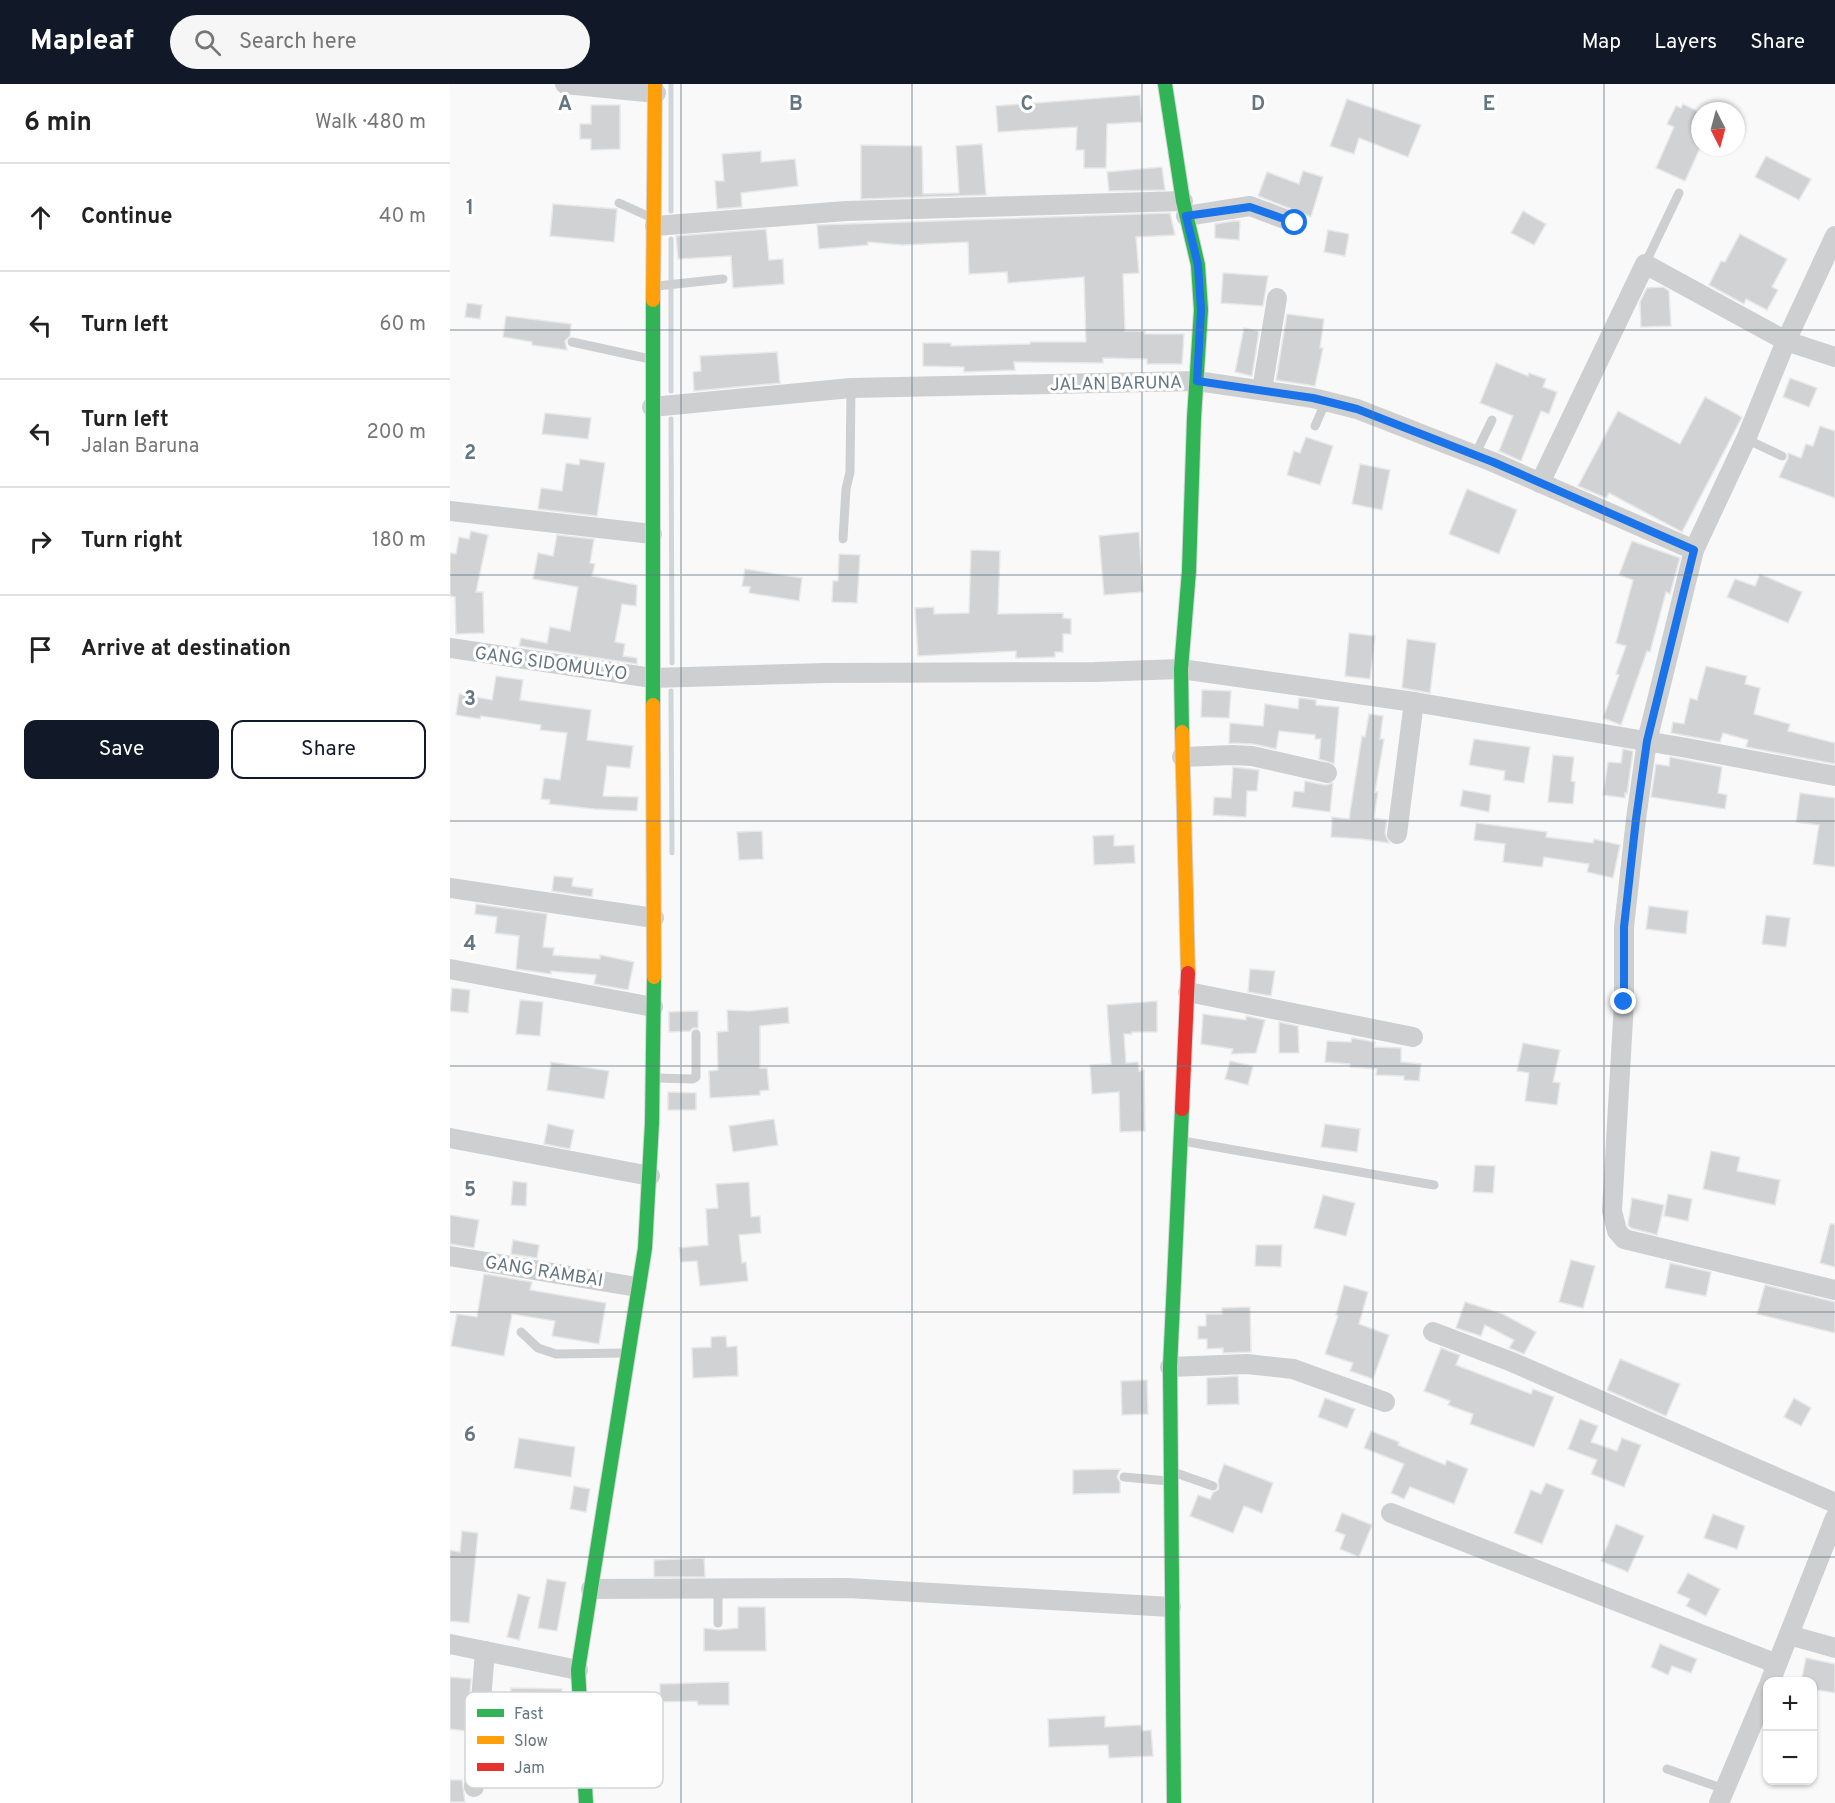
<!DOCTYPE html>
<meta charset="utf-8">
<style>
:root{--surface:#fff;--page:#f6f6f6;--text:#222;--muted:#767676;--line:#e0e0e0;--accent:#111827}
body{margin:0;font-family:Overpass,sans-serif;background:var(--page);color:var(--text)}
.controls{position:absolute;right:18px;bottom:18px;display:grid;overflow:hidden;border-radius:12px;box-shadow:0 2px 4px #0004}
.controls button{width:54px;height:54px;display:grid;place-items:center;padding:0;border:0;border-bottom:2px solid var(--line);background:var(--surface);color:var(--text);font:30px sans-serif}
.compass{position:absolute;left:1241px;top:18px;width:54px;height:54px;border-radius:50%;background:var(--surface);box-shadow:0 2px 4px #0004;rotate:174deg}
.stop{position:absolute;width:18px;height:18px;margin:-14px;border:4px solid #1a73e8;border-radius:50%;background:#fff}
.stop.end{background:#1a73e8;border-color:#fff;box-shadow:0 2px 6px #0008}
.list{margin:0;padding:0;list-style:none}
h2{display:flex;justify-content:space-between;align-items:center;height:78px;margin:0;padding:0 24px;font-size:26px}
h2 small{font-size:20px;font-weight:400;color:var(--muted)}
.list li{display:grid;grid-template-columns:39px 1fr auto;gap:18px;align-items:center;box-sizing:border-box;height:108px;padding:0 24px;border-top:2px solid var(--line)}
.list b{display:block;font-size:22px;white-space:nowrap}
.list p{margin:0;font-size:20px;white-space:nowrap;color:var(--muted)}
.list em{font-size:20px;font-style:normal;color:var(--muted)}
.actions{display:flex;gap:12px;padding:18px 24px}
.actions a{flex:1;padding:14px 0;border:2px solid var(--accent);border-radius:12px;text-align:center;font-size:21px;color:var(--accent)}
.actions .main{background:var(--accent);color:#fff}
.icon{flex:none;width:33px;height:33px;fill:none;stroke:currentColor;stroke-width:2;stroke-linecap:round;stroke-linejoin:round}
.map{position:relative;flex:none;width:1385px;height:1719px;overflow:hidden}
header{display:flex;align-items:center;gap:36px;box-sizing:border-box;height:84px;padding:0 30px;background:var(--accent);color:#fff}
header strong{font-size:28px}
nav{display:flex;gap:33px;margin-inline-start:auto;font-size:21px}
.search{width:420px;height:54px;background:var(--page);display:flex;align-items:center;gap:15px;box-sizing:border-box;padding:0 21px;border-radius:33px;color:var(--muted);font-size:22px}
main{display:flex}
aside{flex:1;background:var(--surface)}
.map>svg:first-child{display:block}
.lines{fill:none;stroke-linecap:round;stroke-linejoin:round}
.stream{stroke:#ced6d9;stroke-width:5}
.building{fill:#d0d2d3;stroke:#e8e8e8;stroke-width:1.5}
.fast-casing{stroke:#d5d6d7;stroke-width:16}
.slow-casing{stroke:#d5d6d7;stroke-width:16}
.jam-casing{stroke:#d5d6d7;stroke-width:16}
.lane{stroke:#cecfd0;stroke-width:9}
.street{stroke:#cecfd0;stroke-width:20}
.fast{stroke:#30b455;stroke-width:14}
.slow{stroke:#ff9f0a;stroke-width:14}
.jam{stroke:#e5322d;stroke-width:14}
.route{stroke:#1a73e8;stroke-width:8}
.grid{fill:none;stroke:#657683;stroke-width:1.5;stroke-opacity:0.55}
.labels{text-anchor:middle;stroke-width:6;stroke-linejoin:round;paint-order:stroke}
.street-label{font-size:18px;fill:#657683;stroke:#fff}
.key{fill:#fff;stroke:#d1d6da;stroke-width:1.5}
.key-label{font-size:16px;fill:#657683}
.grid-label{font-size:20px;text-anchor:middle;font-weight:bold;fill:#657683;stroke:#fff;stroke-width:6;stroke-linejoin:round;paint-order:stroke}
</style>
<header>
<strong>Mapleaf</strong>
<div class="search"><svg class="icon" aria-label="search" viewBox="0 0 24 24"><circle cx="10" cy="10" r="6"/><path d="M15 15l6 6"/></svg>Search here</div>
<nav><a>Map</a><a>Layers</a><a>Share</a></nav>
</header>
<main>
<aside>
<h2>6 min<small>Walk · 480 m</small></h2>
<ul class="list">
<li><svg class="icon" aria-label="ahead" viewBox="0 0 24 24"><path d="M12 20V5M6 11l6-6 6 6"/></svg><div><b>Continue</b></div><em>40 m</em></li>
<li><svg class="icon" aria-label="left" viewBox="0 0 24 24"><path d="M17 20v-9H6M10 6l-5 5 5 5"/></svg><div><b>Turn left</b></div><em>60 m</em></li>
<li><svg class="icon" aria-label="left" viewBox="0 0 24 24"><path d="M17 20v-9H6M10 6l-5 5 5 5"/></svg><div><b>Turn left</b><p>Jalan Baruna</p></div><em>200 m</em></li>
<li><svg class="icon" aria-label="right" viewBox="0 0 24 24"><path d="M7 20v-9h11M14 6l5 5-5 5"/></svg><div><b>Turn right</b></div><em>180 m</em></li>
<li><svg class="icon" aria-label="arrive" viewBox="0 0 24 24"><path d="M6 21V4h12l-3 4 3 4H6"/></svg><div><b>Arrive at destination</b></div></li>
</ul>
<div class="actions"><a class="main">Save</a><a>Share</a></div>
</aside>
<div class="map">
<svg width="1385" height="1719" viewBox="0 0 1385 1719">
<rect width="100%" height="100%" fill="#f9f9f9"/>
<g class="lines">
<!-- stream -->
<g class="stream">
<path d="M221 0V127"/>
<path d="M221 155V307"/>
<path d="M221 335 222 579"/>
<path d="M221 607 222 769"/>
</g>
</g>
<!-- building -->
<g class="building">
<path d="M690 11 692 38 657 40 656 84H634V66H626L627 43 548 48 546 22Z"/>
<path d="M897 15 971 41 958 73 909 54 904 70 880 62Z"/>
<path d="M1233 20 1249 28 1243 42 1250 45V64L1235 97 1206 84 1224 43 1217 40 1226 22 1231 24Z"/>
<path d="M141 21H170V65L141 66V55H130V40H141Z"/>
<path d="M532 60 536 111 411 115V61L472 62 473 110 509 109 506 62Z"/>
<path d="M311 67V78L345 75 348 102 291 109 292 123 267 125 265 97H274L272 70Z"/>
<path d="M1316 72 1361 95 1349 116 1305 93Z"/>
<path d="M712 83 715 106 659 107 657 88Z"/>
<path d="M853 87 873 93 861 133 808 112 817 88 849 100Z"/>
<path d="M103 120 167 125 164 158 100 152Z"/>
<path d="M1073 127 1096 140 1084 161 1061 149Z"/>
<path d="M720 129 725 151 686 153 689 189 673 190 675 247H695V250H734L732 280H697V275L653 274V279L564 278 565 286 514 288V283L473 282V259H501V262L580 260V258H636L634 193 558 199 557 188 519 190 518 158 453 161 418 158V161L369 165 367 141Z"/>
<path d="M784 137H790L789 156 765 154V140Z"/>
<path d="M316 145 319 176 333 175 334 200 283 204 281 172 228 175 226 152Z"/>
<path d="M878 146 899 150 895 172 874 168Z"/>
<path d="M1290 150 1337 175 1322 203 1328 206 1317 226 1296 215 1294 220 1259 201 1271 177 1275 178Z"/>
<path d="M773 189 818 192 813 222 771 219Z"/>
<path d="M1213 203 1219 207 1221 242 1191 243 1190 218 1197 204Z"/>
<path d="M17 219 32 221 30 235 15 233Z"/>
<path d="M837 230 874 235 870 264H873L865 302 826 296Z"/>
<path d="M56 232 121 240 120 252 115 257 117 266 82 261V258L53 253Z"/>
<path d="M794 244 809 247 802 292 785 288Z"/>
<path d="M327 268 330 299 244 307 243 288 251 287 250 272Z"/>
<path d="M1046 279 1078 292 1079 289 1096 295 1093 303 1107 308 1099 330 1091 327 1071 377 1049 367 1063 332 1030 319Z"/>
<path d="M1340 294 1367 304 1359 323 1333 313Z"/>
<path d="M1255 313 1292 333 1232 448 1159 409 1156 414 1128 402 1168 327 1230 360Z"/>
<path d="M95 329 141 334 138 355 92 350Z"/>
<path d="M1370 342 1385 347V414L1329 393 1338 374V369L1351 374 1356 360 1363 362Z"/>
<path d="M856 353 883 362 870 401 837 391 844 367 850 369Z"/>
<path d="M130 375 155 379 147 432 88 425 91 404 112 407 116 379 129 381Z"/>
<path d="M910 380 940 386 932 426 902 420Z"/>
<path d="M1017 405 1067 426 1049 470 999 450Z"/>
<path d="M21 447 38 451 26 508H33L34 549 6 550 5 513 0 512V469L6 470 9 453 19 455Z"/>
<path d="M689 448 693 508 654 511 649 452Z"/>
<path d="M107 451 144 455 140 479 145 480 142 492 187 501 186 522 172 520 165 558 175 560 173 572 187 574V580L69 562 71 554 97 559 100 543 120 547 128 503 83 495 88 469 103 472Z"/>
<path d="M1182 457 1230 474 1220 510 1216 508 1200 568 1197 567 1171 641 1153 634 1169 591 1166 590 1176 562 1166 559 1183 496 1169 491Z"/>
<path d="M521 466 550 467 548 530 613 529V534L621 535V550H613V568H605V573L566 574V567L468 572 465 524 484 523V530L519 529Z"/>
<path d="M389 470 410 471 407 519 382 518 383 497H388Z"/>
<path d="M295 485 352 494 349 517 299 509 300 503 292 502Z"/>
<path d="M1310 490 1352 508 1338 539 1277 513 1285 495 1305 502Z"/>
<path d="M899 549 925 552 920 595 895 592Z"/>
<path d="M957 555 986 559 980 609 952 604Z"/>
<path d="M1256 582 1297 592 1295 600 1310 604 1304 630 1340 640 1338 647 1385 659V680L1296 663 1298 656 1273 649 1270 658 1221 649 1223 638 1234 640 1240 614 1247 616Z"/>
<path d="M46 592 73 596 70 616 141 626 137 656 183 662 180 684 157 682 153 712 188 713 187 727 144 725 99 720 100 716 91 715 94 694 110 696 117 649 90 646 91 641 31 632 30 635 6 631 9 610 42 616Z"/>
<path d="M752 606 781 607 779 634 751 633Z"/>
<path d="M849 614 866 616V621L889 623 884 680 869 675 871 655H865V651L829 647 826 665 803 660 779 659 780 639 813 642 815 620 848 625Z"/>
<path d="M919 630 933 632 930 655H934L925 708H928L924 734 937 736 935 749 939 759 912 755 881 753 882 733 899 735 912 652 915 653Z"/>
<path d="M1024 655 1080 663 1074 699 1054 696 1055 687 1019 681Z"/>
<path d="M1173 665 1183 667 1177 710 1175 709V714L1153 711 1158 678 1171 679Z"/>
<path d="M1103 671 1124 673 1121 697 1125 698 1123 720 1098 718Z"/>
<path d="M1220 673 1272 683 1268 709 1277 711 1275 725 1201 713 1206 680 1219 682Z"/>
<path d="M783 683 809 686 807 707H797L796 733 763 731 764 713 781 714Z"/>
<path d="M855 697 875 701 883 699 880 728 842 723 844 707 854 708Z"/>
<path d="M1013 706 1041 711 1039 728 1010 722Z"/>
<path d="M1350 709 1385 714V783L1363 780 1369 741 1346 738Z"/>
<path d="M1026 739 1097 748 1096 753 1143 759 1144 755 1170 761 1163 794 1137 788 1139 780 1094 773 1092 783 1053 778 1055 760 1024 756Z"/>
<path d="M312 747 313 775 289 776 287 748Z"/>
<path d="M664 751V762L684 761 685 779 644 781 643 752Z"/>
<path d="M104 792 123 794 122 802 143 805 142 813 102 807Z"/>
<path d="M26 820 97 830 93 863 104 864 103 871 150 875V871L184 878 178 906 144 900 146 891 101 887V890L66 885 69 852 45 849 47 833 25 830Z"/>
<path d="M1199 822 1238 827 1236 850 1196 845Z"/>
<path d="M1316 831 1340 834 1336 863 1312 860Z"/>
<path d="M800 885 825 887 821 912 798 908Z"/>
<path d="M2 904 20 906 18 929 0 927Z"/>
<path d="M70 916 93 918 90 952 66 950Z"/>
<path d="M707 917V948H682V950H674L676 979 688 978 689 987 694 986 695 1047 670 1048 669 1008 642 1010 640 981 661 980 657 921Z"/>
<path d="M338 923 339 939 310 942V984H317L319 1006 310 1007V1011L260 1014 259 987 268 986 267 948 278 947 277 926 299 927Z"/>
<path d="M248 927V944H243L240 947 219 948V928Z"/>
<path d="M753 930 796 936V932L815 936 806 969 781 970 783 965 751 960Z"/>
<path d="M829 938 848 942 849 969H829Z"/>
<path d="M902 954 925 958 924 963 951 964V978L971 980 969 997 954 996V992L926 991 927 985 900 983V980L875 978 877 957 901 958Z"/>
<path d="M1073 959 1110 966 1103 998 1110 999 1107 1021 1075 1017 1079 989 1067 987Z"/>
<path d="M780 977 803 982 798 1001 775 995Z"/>
<path d="M101 978 159 987 154 1015 97 1006Z"/>
<path d="M218 1008 246 1009V1026H218Z"/>
<path d="M324 1035 328 1061 283 1068 279 1042Z"/>
<path d="M98 1040 124 1046 120 1065 94 1060Z"/>
<path d="M875 1040 910 1045 907 1068 871 1063Z"/>
<path d="M1261 1067 1290 1073 1287 1087 1330 1096 1325 1121 1253 1105Z"/>
<path d="M1025 1081 1045 1082 1043 1109 1023 1108Z"/>
<path d="M63 1097 77 1099 76 1122 61 1121Z"/>
<path d="M299 1098 301 1133 310 1132 311 1149 289 1151 292 1179 296 1178 298 1197 250 1202 247 1177 231 1178 229 1164 258 1161 256 1125 268 1124 266 1100Z"/>
<path d="M1218 1110 1242 1115 1238 1137 1214 1132Z"/>
<path d="M873 1111 905 1119 896 1152 864 1144Z"/>
<path d="M1182 1114 1214 1121 1207 1151 1181 1144 1178 1141Z"/>
<path d="M0 1131 29 1136 24 1164 0 1160Z"/>
<path d="M1380 1140H1385V1183L1370 1179Z"/>
<path d="M63 1156 89 1161 87 1174 61 1170Z"/>
<path d="M806 1161H832L831 1183 805 1182Z"/>
<path d="M1121 1176 1145 1182 1133 1224 1109 1218Z"/>
<path d="M1220 1179 1261 1188 1256 1212 1215 1204Z"/>
<path d="M34 1190 82 1198 80 1206 156 1219 149 1260 102 1252 105 1237 62 1230 54 1272 1 1262 7 1230 27 1233Z"/>
<path d="M894 1201 918 1208 909 1240 939 1251 923 1295 900 1287 903 1279 875 1270 888 1232 886 1231Z"/>
<path d="M1315 1201 1385 1218V1249L1307 1230Z"/>
<path d="M1015 1218 1053 1230 1086 1248 1074 1270 1059 1264 1064 1256 1035 1241 1031 1252 1006 1244Z"/>
<path d="M800 1223 801 1268 773 1269V1264L757 1265V1255H748V1242H756V1230H772V1224Z"/>
<path d="M276 1252 277 1263 287 1262 288 1292 243 1294 242 1264 261 1263V1253Z"/>
<path d="M991 1264 1010 1271 1006 1281 1081 1310 1083 1305 1104 1313 1084 1363 1020 1340 1023 1330 998 1321 1000 1317 974 1307Z"/>
<path d="M1170 1275 1230 1300 1216 1332 1157 1306Z"/>
<path d="M788 1292 789 1320 757 1321V1294Z"/>
<path d="M697 1296 698 1330 672 1331 671 1297Z"/>
<path d="M875 1314 905 1325 897 1344 868 1333Z"/>
<path d="M1344 1314 1361 1324 1351 1342 1334 1333Z"/>
<path d="M1130 1335 1148 1342 1141 1358 1167 1367 1172 1354 1191 1361 1174 1403 1141 1390 1147 1376 1118 1365Z"/>
<path d="M921 1347 949 1358 948 1361 995 1381 997 1376 1018 1385 1004 1420 960 1403 954 1415 941 1409 954 1380 914 1364Z"/>
<path d="M69 1354 125 1363 121 1393 64 1384Z"/>
<path d="M774 1380 823 1399 812 1429 794 1422 783 1449 740 1432 748 1411 760 1415 763 1409 769 1405 768 1397Z"/>
<path d="M670 1385 667 1393 670 1398V1409L623 1410V1386Z"/>
<path d="M1096 1399 1114 1406 1092 1460 1064 1449 1081 1406 1091 1410Z"/>
<path d="M124 1402 140 1405 136 1428 120 1425Z"/>
<path d="M892 1429 922 1441 909 1473 890 1465 895 1451 885 1447Z"/>
<path d="M1263 1430 1295 1442 1287 1465 1254 1454Z"/>
<path d="M1166 1440 1194 1452 1178 1488 1151 1477Z"/>
<path d="M12 1447 28 1449 19 1539 0 1537V1466L10 1468Z"/>
<path d="M254 1474 255 1493H204V1476Z"/>
<path d="M1238 1489 1270 1505 1256 1532 1236 1522 1240 1515 1227 1509Z"/>
<path d="M97 1495 116 1498 107 1547 88 1544Z"/>
<path d="M68 1510 80 1513 69 1556 57 1553Z"/>
<path d="M288 1523H315L316 1567H254V1544L269 1546 288 1544Z"/>
<path d="M1210 1560 1247 1575 1241 1589 1222 1582 1218 1591 1201 1583Z"/>
<path d="M1356 1574 1385 1580V1609L1362 1605V1598H1351Z"/>
<path d="M0 1593 21 1595 17 1647 0 1645Z"/>
<path d="M279 1598V1621H248L247 1617 210 1618V1600Z"/>
<path d="M61 1604 112 1605 111 1662 108 1663 107 1689 59 1688Z"/>
<path d="M655 1632V1643L691 1641 692 1647 701 1646 703 1672 659 1674 658 1661 599 1663 598 1635Z"/>
<path d="M0 1696H12L15 1718H0Z"/>
</g>
<g class="lines">
<defs>
<g id="fast">
<path d="M715 0 733 117 748 181 751 226 744 334 739 487 731 585 732 648"/>
<path d="M203 621V216"/>
<path d="M136 1719 128 1586 195 1164 202 1039 204 893"/>
<path d="M724 1719 720 1283 732 1025"/>
</g>
<g id="slow">
<path d="M203 216 205 0"/>
<path d="M203 621 204 893"/>
<path d="M732 648 738 889"/>
</g>
<path id="jam" d="M732 1025 738 889"/>
</defs>
<!-- fast casing -->
<use href="#fast" class="fast-casing"/>
<!-- slow casing -->
<use href="#slow" class="slow-casing"/>
<!-- jam casing -->
<use href="#jam" class="jam-casing"/>
<!-- lane -->
<g class="lane">
<path d="M169 119 200 133"/>
<path d="M1195 180 1229 109"/>
<path d="M207 202 273 195"/>
<path d="M122 258 200 275"/>
<path d="M865 342 876 317"/>
<path d="M1296 355 1332 372"/>
<path d="M1025 371 1042 336"/>
<path d="M393 455 396 405 400 388 401 304"/>
<path d="M205 994 243 995 246 993V950"/>
<path d="M733 1057 984 1101"/>
<path d="M71 1248 88 1264 106 1270 175 1269"/>
<path d="M723 1388 763 1402"/>
<path d="M674 1393 718 1397"/>
<path d="M268 1539V1504"/>
<path d="M1217 1685 1274 1705"/>
</g>
<!-- street -->
<g class="street">
<path d="M115 0 206 9"/>
<path d="M736 132 800 122 845 139"/>
<path d="M205 142 396 127 733 117"/>
<path d="M1385 152 1336 257 1296 355 1244 466 1197 657 1186 735 1174 843V918L1162 1127 1167 1147 1174 1155 1385 1206"/>
<path d="M812 306 827 214"/>
<path d="M202 323 401 304 747 297 863 314 907 325 1043 378 1244 466"/>
<path d="M1090 399 1195 180 1336 257 1385 273"/>
<path d="M0 427 202 450"/>
<path d="M0 564 202 594 376 589 645 588 731 585 964 618 1237 664 1385 692"/>
<path d="M732 673 783 671 802 672 877 689"/>
<path d="M947 750 964 618"/>
<path d="M0 804 204 834"/>
<path d="M0 885 203 923"/>
<path d="M738 908 963 953"/>
<path d="M0 1054 200 1092"/>
<path d="M0 1172 187 1203"/>
<path d="M983 1248 1062 1278 1385 1419"/>
<path d="M720 1283 797 1280 843 1285 935 1318"/>
<path d="M941 1429 1327 1580"/>
<path d="M141 1505 398 1504 721 1523"/>
<path d="M1339 1551 1385 1564"/>
<path d="M0 1560 128 1586"/>
<path d="M1320 1598 1385 1434"/>
<path d="M24 1703 35 1567"/>
<path d="M1269 1719 1318 1603"/>
</g>
<!-- fast -->
<use href="#fast" class="fast"/>
<!-- slow -->
<use href="#slow" class="slow"/>
<!-- jam -->
<use href="#jam" class="jam"/>
</g>
<g class="lines">
<!-- route -->
<path class="route" d="M845 139 800 123 736 132 748 181 751 226 747 297 863 314 907 325 1043 378 1244 466 1197 657 1186 735 1174 843V918"/>
</g>
<!-- grid -->
<path class="grid" d="M231 0V1719M462 0V1719M692 0V1719M923 0V1719M1154 0V1719M0 246H1385M0 491H1385M0 737H1385M0 982H1385M0 1228H1385M0 1473H1385"/>
<g class="labels">
<!-- street labels -->
<g class="street-label">
<text transform="translate(666 299) rotate(-1)" y="6">JALAN BARUNA</text>
<text transform="translate(101 579) rotate(8)" y="6">GANG SIDOMULYO</text>
<text transform="translate(94 1187) rotate(9)" y="6">GANG RAMBAI</text>
</g>
</g>
<!-- legend -->
<rect x="15" y="1608" width="198" height="96" rx="9" class="key"/>
<rect x="27" y="1625" width="27" height="8" fill="#30b455"/>
<rect x="27" y="1652" width="27" height="8" fill="#ff9f0a"/>
<rect x="27" y="1679" width="27" height="8" fill="#e5322d"/>
<g class="key-label">
<text x="64" y="1635">Fast</text>
<text x="64" y="1662">Slow</text>
<text x="64" y="1689">Jam</text>
</g>
<g class="grid-label">
<text x="115" y="26">A</text>
<text x="346" y="26">B</text>
<text x="577" y="26">C</text>
<text x="808" y="26">D</text>
<text x="1039" y="26">E</text>
<text x="20" y="130">1</text>
<text x="20" y="375">2</text>
<text x="20" y="621">3</text>
<text x="20" y="866">4</text>
<text x="20" y="1112">5</text>
<text x="20" y="1357">6</text>
</g>
</svg>
<div class="controls">
<button>+</button>
<button>−</button>
</div>
<svg class="compass" viewBox="-18 -18 36 36"><path d="M0-13l5 13h-10z" fill="#e53935"/><path d="M0 13l5-13h-10z" fill="#767676"/></svg>
<div class="stop" style="left:845px;top:139px"></div>
<div class="stop end" style="left:1174px;top:918px"></div>
</div>
</main>
